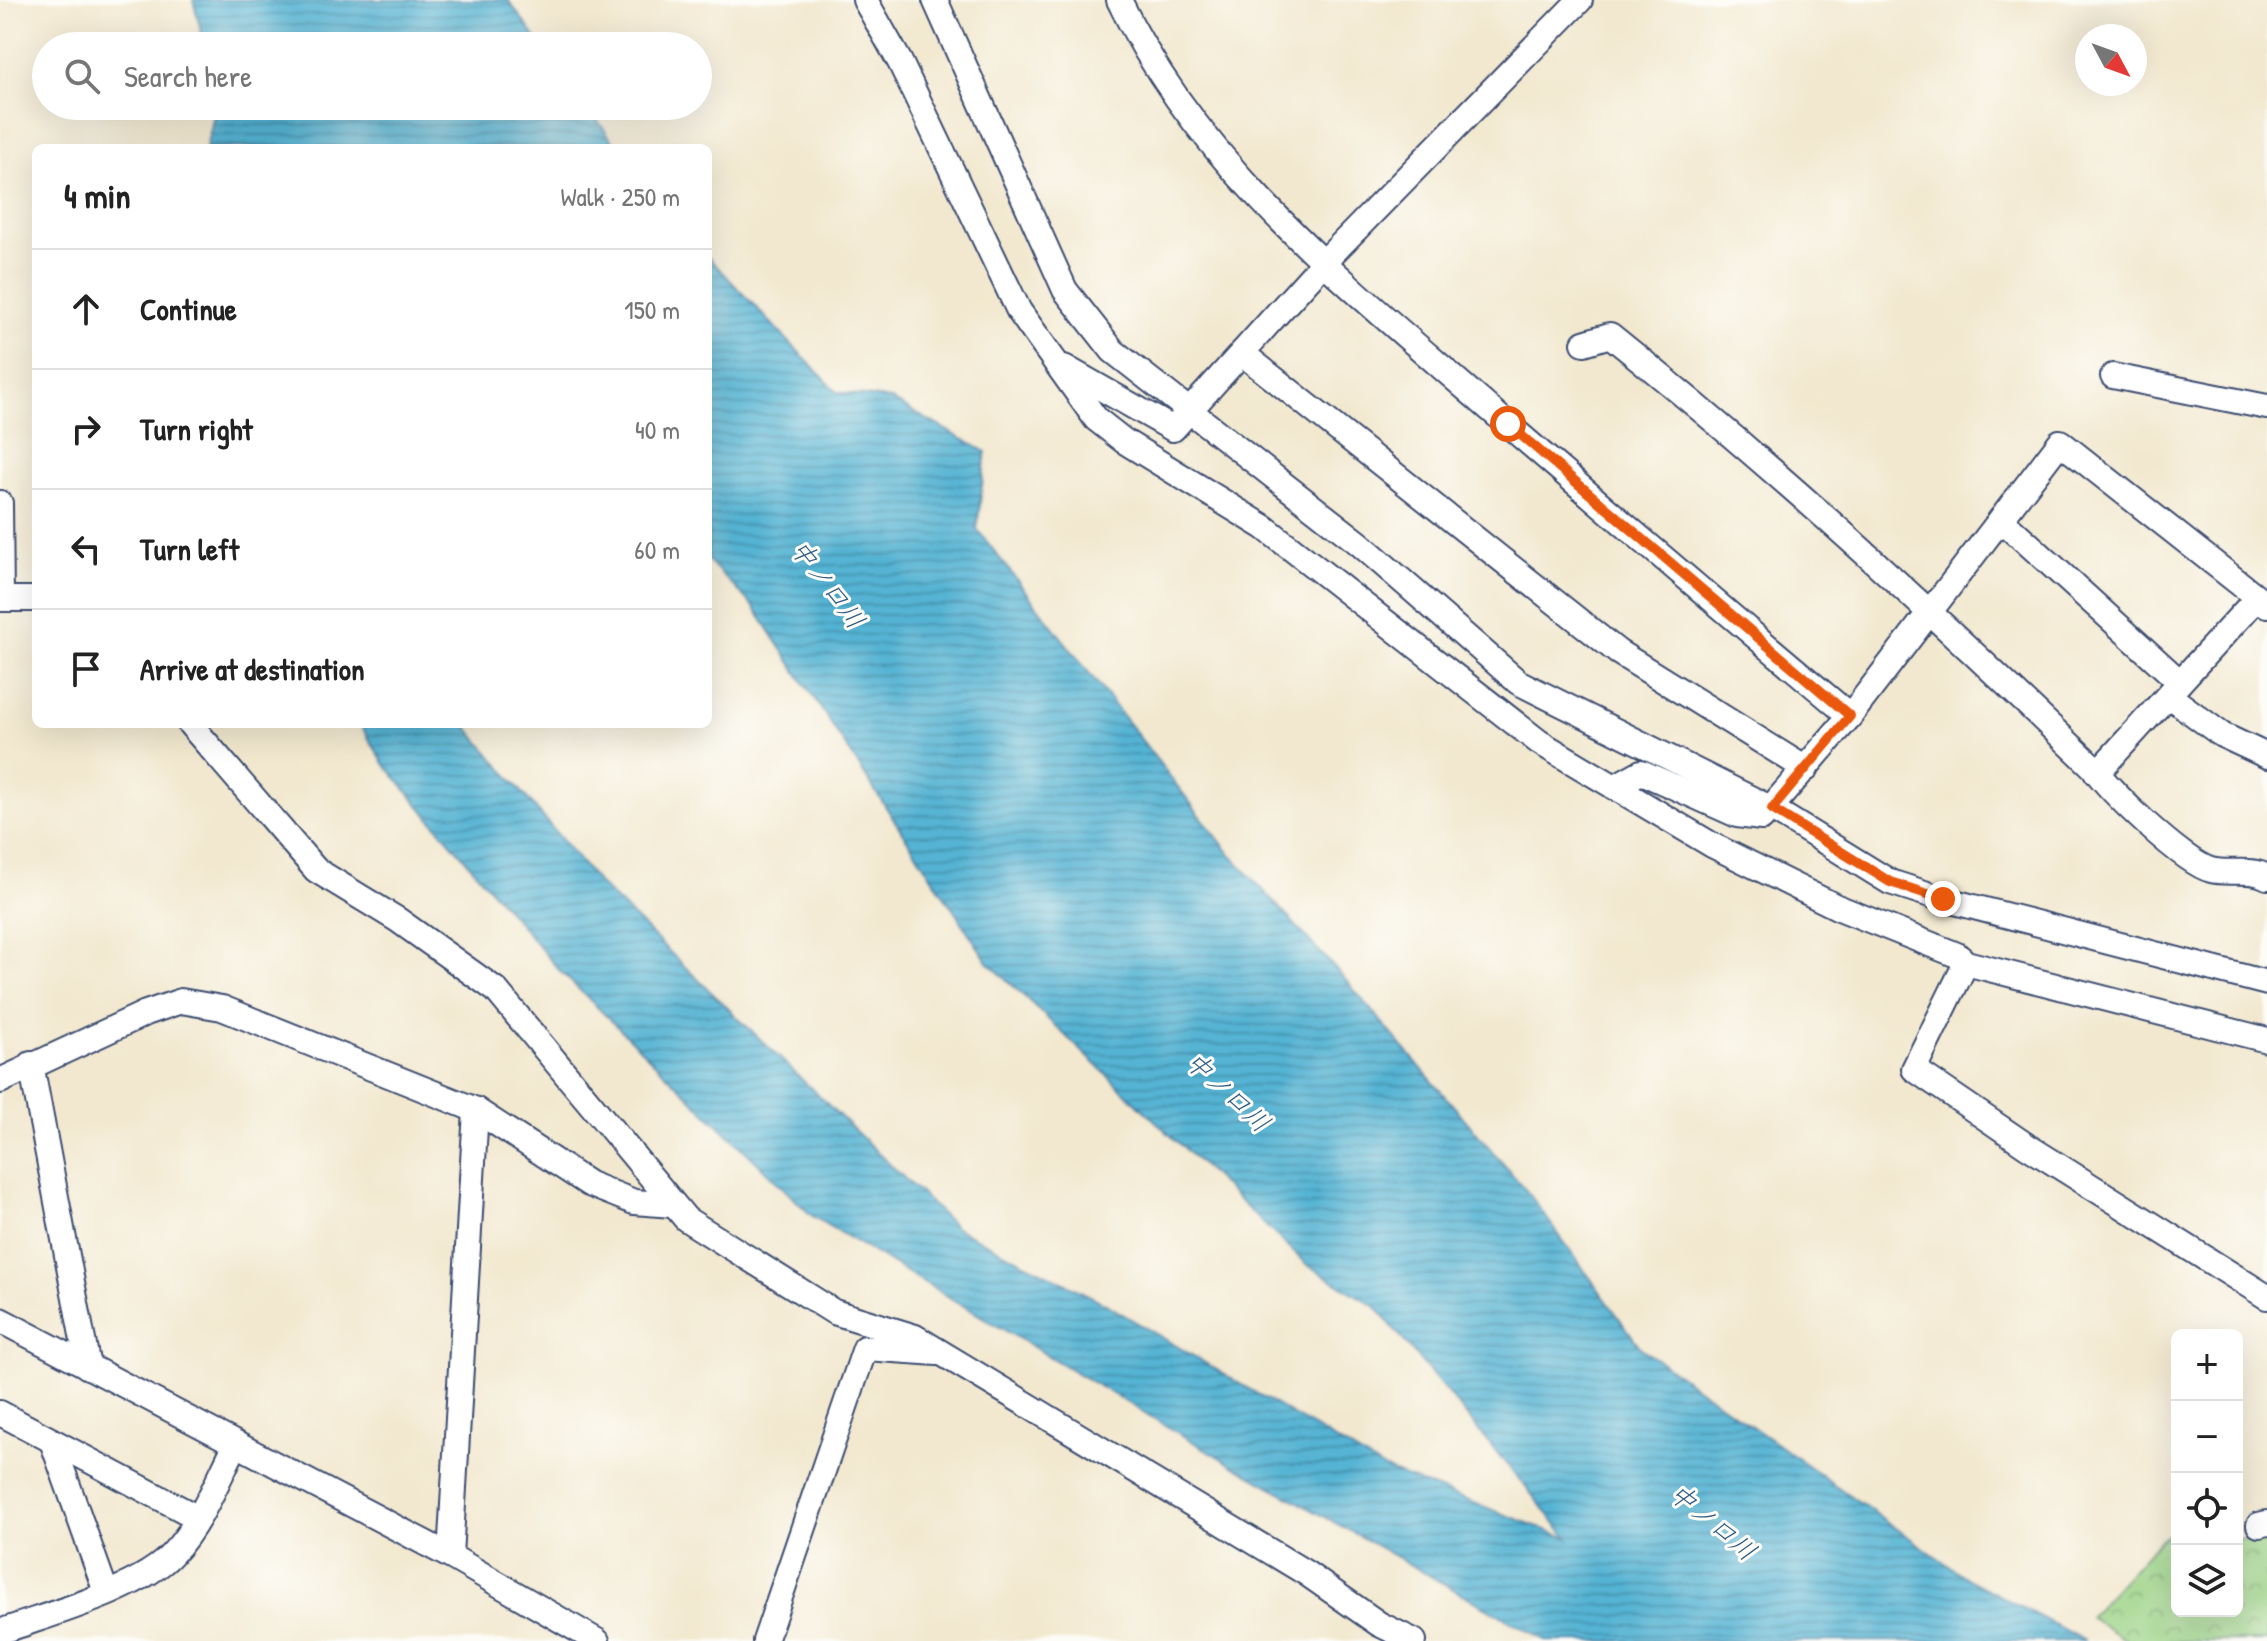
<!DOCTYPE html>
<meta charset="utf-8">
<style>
:root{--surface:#fff;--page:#f2f2f2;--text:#222;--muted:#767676;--line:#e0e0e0}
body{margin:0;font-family:"Patrick Hand","Klee One",sans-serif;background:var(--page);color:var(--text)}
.controls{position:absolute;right:24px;bottom:24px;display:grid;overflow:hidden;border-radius:12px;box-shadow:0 8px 32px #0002}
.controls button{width:72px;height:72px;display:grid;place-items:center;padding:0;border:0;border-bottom:2px solid var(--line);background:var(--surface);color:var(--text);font:40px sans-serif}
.compass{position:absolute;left:2075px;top:24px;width:72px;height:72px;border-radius:50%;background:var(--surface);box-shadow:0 8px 32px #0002;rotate:131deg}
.stop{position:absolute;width:24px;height:24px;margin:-18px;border:6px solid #ea580c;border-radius:50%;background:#fff}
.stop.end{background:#ea580c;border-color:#fff;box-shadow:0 2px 8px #0008}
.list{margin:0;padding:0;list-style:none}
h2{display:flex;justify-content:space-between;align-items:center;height:104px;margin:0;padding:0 32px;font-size:34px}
h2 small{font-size:26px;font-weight:400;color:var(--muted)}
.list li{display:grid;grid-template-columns:52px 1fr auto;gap:24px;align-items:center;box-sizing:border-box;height:120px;padding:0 32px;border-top:2px solid var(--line)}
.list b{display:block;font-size:30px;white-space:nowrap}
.list em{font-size:26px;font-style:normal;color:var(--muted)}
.icon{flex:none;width:44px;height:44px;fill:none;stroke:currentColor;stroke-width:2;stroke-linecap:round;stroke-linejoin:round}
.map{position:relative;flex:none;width:2267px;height:1641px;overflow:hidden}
.search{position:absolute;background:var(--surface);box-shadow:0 8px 32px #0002;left:32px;top:32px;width:680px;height:88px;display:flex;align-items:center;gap:20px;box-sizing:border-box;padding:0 28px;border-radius:44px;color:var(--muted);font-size:30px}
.panel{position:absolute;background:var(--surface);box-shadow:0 8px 32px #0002;left:32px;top:144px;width:680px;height:584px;border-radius:12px}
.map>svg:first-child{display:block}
.park{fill:url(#park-crowns);stroke:#5a8070;stroke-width:2}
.water{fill:url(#water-rules);stroke:#387198;stroke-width:2}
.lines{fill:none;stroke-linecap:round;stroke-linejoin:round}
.minor-casing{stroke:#3b4b6f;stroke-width:28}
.minor{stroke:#fff;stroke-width:24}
.route{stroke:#ea580c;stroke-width:10}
.labels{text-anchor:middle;stroke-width:6;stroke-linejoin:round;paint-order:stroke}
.water-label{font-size:26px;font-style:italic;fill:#2f5d87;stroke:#fdfcf7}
</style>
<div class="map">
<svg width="2267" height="1641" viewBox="0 0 2267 1641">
<defs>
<pattern id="park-crowns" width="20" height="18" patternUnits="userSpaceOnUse" patternTransform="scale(2)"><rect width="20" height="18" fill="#99d183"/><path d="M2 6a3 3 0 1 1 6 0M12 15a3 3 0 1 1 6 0" fill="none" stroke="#7caa6e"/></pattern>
<pattern id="water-rules" width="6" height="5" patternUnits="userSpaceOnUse" patternTransform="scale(2)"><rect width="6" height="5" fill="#54b3d3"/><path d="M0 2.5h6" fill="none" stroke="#4592ae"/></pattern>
</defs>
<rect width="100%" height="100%" fill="#fdfcf7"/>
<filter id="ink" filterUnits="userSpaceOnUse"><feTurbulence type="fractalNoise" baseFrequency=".0125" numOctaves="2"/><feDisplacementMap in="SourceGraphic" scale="16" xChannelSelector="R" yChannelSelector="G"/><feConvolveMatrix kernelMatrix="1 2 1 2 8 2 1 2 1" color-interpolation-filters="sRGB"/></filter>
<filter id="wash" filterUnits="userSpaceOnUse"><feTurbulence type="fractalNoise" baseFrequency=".006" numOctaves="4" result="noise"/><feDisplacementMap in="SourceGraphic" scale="32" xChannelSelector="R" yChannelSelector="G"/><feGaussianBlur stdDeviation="1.8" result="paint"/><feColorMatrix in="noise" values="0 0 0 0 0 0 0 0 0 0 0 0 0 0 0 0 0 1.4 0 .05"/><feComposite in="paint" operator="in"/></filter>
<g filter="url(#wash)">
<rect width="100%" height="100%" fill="#f2e8cf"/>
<!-- park -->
<path class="park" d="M2177 1528V1611H2237V1538L2243 1540 2267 1533V1641H2128L2089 1617 2159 1541Z"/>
<!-- water -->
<g class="water">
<path d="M193 0H508L542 46H205Z"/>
<path d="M216 106H587L618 148H206Z"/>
<path d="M708 257 837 392 892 400 986 452 977 529 1231 855 1349 984 1530 1195 1641 1348 1968 1579 2085 1641H1546L1234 1466 812 1216 559 970 385 765 360 724H465L598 883 956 1228 1102 1302 1386 1470 1568 1538 1376 1307 1306 1264 988 962 754 607 708 560Z"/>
</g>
</g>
<g filter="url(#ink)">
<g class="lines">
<defs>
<g id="minor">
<path d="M865 0 900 62 1019 311 1096 419 1124 441 1264 527 1539 742 1712 845 1837 907 1957 955 1966 963 2267 1040"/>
<path d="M935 0 1065 290 1113 351 1360 544 1518 682 1772 809 1890 882 1943 899 2267 983"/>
<path d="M1119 0C1197 164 1343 281 1477 398 1601 505 1725 611 1850 716"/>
<path d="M1584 343 1610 335C1779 470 1937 617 2093 767 2110 792 2184 863 2211 870 2229 875 2251 867 2267 877"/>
<path d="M1243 354 1618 652 1806 769"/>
<path d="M1064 367 1173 429 1323 263 1580 0"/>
<path d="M2113 376 2267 407"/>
<path d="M0 503 1 599"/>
<path d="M2001 519 2180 682"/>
<path d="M0 599H36"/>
<path d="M2169 696 2222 735 2267 756"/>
<path d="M190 724 316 870 398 920 496 990 686 1219 834 1312 915 1337 1306 1573 1379 1624 1414 1641"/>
<path d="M2097 773 2257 598"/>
<path d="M1614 787 1641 772 1737 815 1762 818 1850 716 2060 442 2267 605"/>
<path d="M1966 963 1914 1069 2027 1146 2267 1297"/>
<path d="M31 1064 88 1367"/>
<path d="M0 1081 146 1013 181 1001 222 1008 476 1110 589 1184 634 1202 673 1205"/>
<path d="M0 1320 450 1556 597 1641"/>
<path d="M0 1413 198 1518"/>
<path d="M52 1441 106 1592"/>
<path d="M2259 1525 2267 1523"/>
<path d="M450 1556 476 1110"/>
<path d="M0 1632C49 1614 140 1590 173 1553 201 1523 217 1481 235 1446"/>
<path d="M765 1641 865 1348 937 1353"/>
</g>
</defs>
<!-- minor casing -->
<use href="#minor" class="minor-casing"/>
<!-- minor -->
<use href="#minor" class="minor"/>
</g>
</g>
<g class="lines" filter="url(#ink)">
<!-- route -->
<path class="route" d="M1508 424 1850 716 1772 809 1890 882 1943 899"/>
</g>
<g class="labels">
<!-- water labels -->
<g class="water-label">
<text transform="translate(828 584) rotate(53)" y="9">中ノ口川</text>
<text transform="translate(1228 1092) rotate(43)" y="9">中ノ口川</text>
<text transform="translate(1713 1522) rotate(40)" y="9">中ノ口川</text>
</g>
</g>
</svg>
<div class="controls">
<button>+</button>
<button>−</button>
<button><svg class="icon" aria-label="locate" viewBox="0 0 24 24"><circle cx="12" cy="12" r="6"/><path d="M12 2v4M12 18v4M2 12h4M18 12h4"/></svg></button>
<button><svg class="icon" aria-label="layers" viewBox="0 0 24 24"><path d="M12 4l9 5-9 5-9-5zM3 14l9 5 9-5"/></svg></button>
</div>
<svg class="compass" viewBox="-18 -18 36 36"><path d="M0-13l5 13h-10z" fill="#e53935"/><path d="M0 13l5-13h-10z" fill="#767676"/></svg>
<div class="stop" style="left:1508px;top:424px"></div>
<div class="stop end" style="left:1943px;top:899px"></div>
<div class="search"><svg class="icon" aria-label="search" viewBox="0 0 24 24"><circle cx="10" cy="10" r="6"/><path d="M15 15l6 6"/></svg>Search here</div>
<section class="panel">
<h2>4 min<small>Walk · 250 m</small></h2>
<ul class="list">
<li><svg class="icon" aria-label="ahead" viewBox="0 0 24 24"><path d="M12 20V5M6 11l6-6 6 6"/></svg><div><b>Continue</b></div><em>150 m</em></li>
<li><svg class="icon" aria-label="right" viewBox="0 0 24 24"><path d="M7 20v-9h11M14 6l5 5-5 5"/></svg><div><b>Turn right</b></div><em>40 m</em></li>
<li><svg class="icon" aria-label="left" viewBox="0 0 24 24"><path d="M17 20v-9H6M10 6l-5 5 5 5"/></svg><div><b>Turn left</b></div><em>60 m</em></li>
<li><svg class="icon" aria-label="arrive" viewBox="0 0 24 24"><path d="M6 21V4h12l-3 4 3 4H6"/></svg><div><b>Arrive at destination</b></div></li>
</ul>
</section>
</div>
